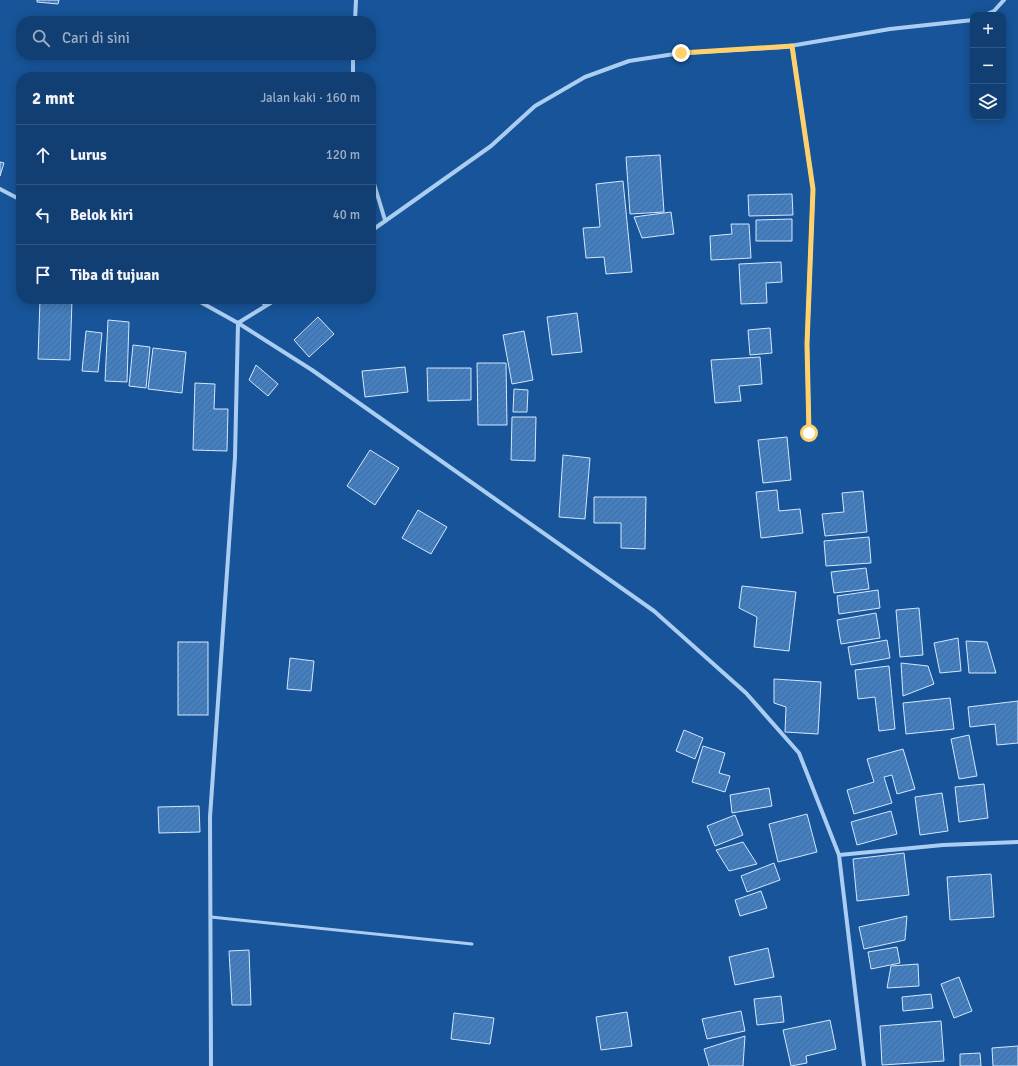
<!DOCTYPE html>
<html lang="id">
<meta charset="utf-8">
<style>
:root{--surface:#113f73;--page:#1e4a7b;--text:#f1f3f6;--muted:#9cafc4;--line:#305885}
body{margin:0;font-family:Signika,sans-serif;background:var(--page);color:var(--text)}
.controls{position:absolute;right:12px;top:12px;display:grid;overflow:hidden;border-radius:8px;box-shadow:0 2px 10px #0003}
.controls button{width:36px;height:36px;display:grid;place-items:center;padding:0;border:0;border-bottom:1px solid var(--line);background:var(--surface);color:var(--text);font:20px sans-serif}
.stop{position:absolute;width:12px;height:12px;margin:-9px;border:3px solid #ffd06c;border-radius:50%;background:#fff}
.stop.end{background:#ffd06c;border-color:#fff;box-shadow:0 1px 4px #0008}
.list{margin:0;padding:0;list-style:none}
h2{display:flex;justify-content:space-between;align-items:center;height:52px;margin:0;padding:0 16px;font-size:17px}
h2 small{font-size:13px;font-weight:400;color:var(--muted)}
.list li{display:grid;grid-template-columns:26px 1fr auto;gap:12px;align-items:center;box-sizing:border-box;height:60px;padding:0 16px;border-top:1px solid var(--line)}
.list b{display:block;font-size:15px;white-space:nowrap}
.list em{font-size:13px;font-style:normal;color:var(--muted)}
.icon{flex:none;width:22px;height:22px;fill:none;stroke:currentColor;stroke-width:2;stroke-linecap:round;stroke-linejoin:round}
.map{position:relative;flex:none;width:1018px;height:1066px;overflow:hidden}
.search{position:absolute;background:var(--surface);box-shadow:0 2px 10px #0003;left:16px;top:16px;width:360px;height:44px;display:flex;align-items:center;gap:10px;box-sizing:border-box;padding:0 14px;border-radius:16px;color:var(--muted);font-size:15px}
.panel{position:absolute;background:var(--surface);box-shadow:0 2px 10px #0003;left:16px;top:72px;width:360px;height:232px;border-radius:16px}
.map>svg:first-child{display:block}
.building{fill:url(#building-hatch);stroke:#d3e7fc}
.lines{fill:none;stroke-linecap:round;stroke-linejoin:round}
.lane{stroke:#accdf2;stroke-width:3}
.street{stroke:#accdf2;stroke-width:4}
.route{stroke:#ffd06c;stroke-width:5}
</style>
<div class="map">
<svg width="1018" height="1066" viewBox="0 0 1018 1066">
<defs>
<pattern id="building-hatch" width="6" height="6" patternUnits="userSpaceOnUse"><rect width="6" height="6" fill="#4480c1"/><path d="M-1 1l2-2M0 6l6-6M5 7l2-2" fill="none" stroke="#48698c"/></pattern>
</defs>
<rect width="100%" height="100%" fill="#175499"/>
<!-- building -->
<g class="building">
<path d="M37 0H59L58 4 37 2Z"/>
<path d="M660 155 664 212 630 214 626 157Z"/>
<path d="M0 162 4 163 0 176Z"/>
<path d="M623 181 632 272 606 274 604 257 586 258 583 228 600 227 596 184Z"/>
<path d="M792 194 793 215 749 216 748 195Z"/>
<path d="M671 212 674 234 642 238 634 217Z"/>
<path d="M792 219V241H756V220Z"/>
<path d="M731 224H749L751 258 711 260 710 236 732 234Z"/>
<path d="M781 262 782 282 766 283 767 303 741 304 739 264Z"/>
<path d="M40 299 72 300 70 360 38 359Z"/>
<path d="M250 299H268L265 305Z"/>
<path d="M577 313 582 352 552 355 547 317Z"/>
<path d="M318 317 334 334 309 357 294 340Z"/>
<path d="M108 320 129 322 127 382 105 381Z"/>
<path d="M770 328 772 353 750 355 748 330Z"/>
<path d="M86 331 102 333 98 372 82 371Z"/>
<path d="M524 331 533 380 512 384 503 335Z"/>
<path d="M133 345 150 347 146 388 129 386Z"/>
<path d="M153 348 186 352 182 393 148 389Z"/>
<path d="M760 357 762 384 739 386 741 401 715 403 711 360Z"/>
<path d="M477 363H506L507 425H478Z"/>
<path d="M256 365 278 384 268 396 249 380Z"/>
<path d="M405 367 408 392 365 397 362 371Z"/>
<path d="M427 368H471V400L428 401Z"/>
<path d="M195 383 215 384 214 409H228L227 451 193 450Z"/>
<path d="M514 389 528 390 527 412H513Z"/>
<path d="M512 417H536L535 461 511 460Z"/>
<path d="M787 437 791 480 763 483 758 440Z"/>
<path d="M370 450 399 468 375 505 347 486Z"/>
<path d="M563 455 590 458 585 519 559 517Z"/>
<path d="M777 490 779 511 800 509 803 533 761 538 756 492Z"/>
<path d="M863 491 867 532 825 536 822 514 844 512 842 493Z"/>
<path d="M594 497H646L645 549 621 548V523H594Z"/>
<path d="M418 510 447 527 431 554 402 538Z"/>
<path d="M869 537 871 563 826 566 824 541Z"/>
<path d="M866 568 869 589 834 593 831 572Z"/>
<path d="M742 586 796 592 789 651 754 647 757 617 739 608Z"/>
<path d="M878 590 880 608 839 614 837 596Z"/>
<path d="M919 608 923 655 900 657 896 610Z"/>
<path d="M876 613 880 638 841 644 837 620Z"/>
<path d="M958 638 961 671 940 673 934 643Z"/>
<path d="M887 640 890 658 851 665 848 647Z"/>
<path d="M966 641 987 642 996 673H969Z"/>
<rect x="178" y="642" width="30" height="73"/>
<path d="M290 658 314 661 311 691 287 689Z"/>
<path d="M901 663 928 666 934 684 903 696Z"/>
<path d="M889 666 895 729 879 731 875 697 858 699 855 670Z"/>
<path d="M774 679 821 682 818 734 785 732 786 707 774 703Z"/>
<path d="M950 698 954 729 906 734 903 703Z"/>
<path d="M1018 701V743L997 745 995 724 970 727 968 707Z"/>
<path d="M684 730 703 738 695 759 676 751Z"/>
<path d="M969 735 977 776 959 779 951 739Z"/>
<path d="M703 746 725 753 719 773 730 776 725 792 692 782Z"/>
<path d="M903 749 915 789 897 794 892 775 884 777 892 803 854 814 847 790 874 782 867 759Z"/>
<path d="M984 784 988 818 959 822 955 787Z"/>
<path d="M769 788 772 806 732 813 730 795Z"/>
<path d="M942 793 948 831 920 835 915 797Z"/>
<path d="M199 806 200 832 159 833 158 807Z"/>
<path d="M891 811 897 834 857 845 851 822Z"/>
<path d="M807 814 817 852 778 862 769 824Z"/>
<path d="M735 815 743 835 715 846 707 826Z"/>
<path d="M743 842 757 864 729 871 716 850Z"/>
<path d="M904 853 909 895 857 901 853 859Z"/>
<path d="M774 863 780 880 747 892 741 876Z"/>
<path d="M991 874 994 917 950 920 947 877Z"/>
<path d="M761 891 767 908 740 916 735 900Z"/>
<path d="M907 916 905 940 864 949 859 927Z"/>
<path d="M897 947 900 963 871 969 868 952Z"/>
<path d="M768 948 774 977 735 985 729 957Z"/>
<path d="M249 950 251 1005H232L229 951Z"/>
<path d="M918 964 919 986 887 988 891 966Z"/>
<path d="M959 977 972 1011 954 1018 941 984Z"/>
<path d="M931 994 933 1008 903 1011 902 997Z"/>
<path d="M781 996 784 1022 757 1025 754 999Z"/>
<path d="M741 1011 745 1031 707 1039 702 1019Z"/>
<path d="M627 1012 632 1046 601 1050 596 1017Z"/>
<path d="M454 1013 494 1018 490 1044 451 1039Z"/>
<path d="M830 1020 836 1049 806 1056 807 1063 791 1066 783 1030Z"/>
<path d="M941 1021 944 1061 882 1065 880 1026Z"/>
<path d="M745 1036 743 1066H709L704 1049Z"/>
<path d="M1018 1046V1066H993L992 1048Z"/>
<path d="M980 1053 981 1066H960V1054Z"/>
</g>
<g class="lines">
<!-- lane -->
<path class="lane" d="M211 917 472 944"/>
<!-- street -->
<g class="street">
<path d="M985 15 994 11 1004 0"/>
<path d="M355 21 356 0"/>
<path d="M792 46 813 189 807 344 809 433"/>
<path d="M353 77V55"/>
<path d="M371 174 385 220"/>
<path d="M0 189 21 200"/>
<path d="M371 231 491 146 535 106 585 77 629 61 681 53 784 47 890 29 973 20"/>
<path d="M195 299 238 323 312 370 654 611 746 693 799 753 839 855 864 1066"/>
<path d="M839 855 943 845 1018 842"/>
<path d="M211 1066 210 817 235 457 238 323 277 299"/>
</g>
</g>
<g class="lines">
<!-- route -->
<path class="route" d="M681 53 792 46 813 189 807 344 809 433"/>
</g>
</svg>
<div class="controls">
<button>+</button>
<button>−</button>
<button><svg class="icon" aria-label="layers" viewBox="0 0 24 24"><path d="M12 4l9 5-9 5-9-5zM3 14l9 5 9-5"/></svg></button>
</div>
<div class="stop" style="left:809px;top:433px"></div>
<div class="stop end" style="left:681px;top:53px"></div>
<div class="search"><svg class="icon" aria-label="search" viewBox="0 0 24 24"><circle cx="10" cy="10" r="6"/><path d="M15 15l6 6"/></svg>Cari di sini</div>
<section class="panel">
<h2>2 mnt<small>Jalan kaki · 160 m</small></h2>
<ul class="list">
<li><svg class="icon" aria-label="ahead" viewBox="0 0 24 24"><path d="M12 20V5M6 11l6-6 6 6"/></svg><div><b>Lurus</b></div><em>120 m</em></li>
<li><svg class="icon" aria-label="left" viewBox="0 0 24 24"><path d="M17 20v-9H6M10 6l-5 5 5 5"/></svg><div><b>Belok kiri</b></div><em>40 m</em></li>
<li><svg class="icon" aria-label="arrive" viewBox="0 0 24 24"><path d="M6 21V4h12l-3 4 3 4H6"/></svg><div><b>Tiba di tujuan</b></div></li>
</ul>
</section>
</div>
